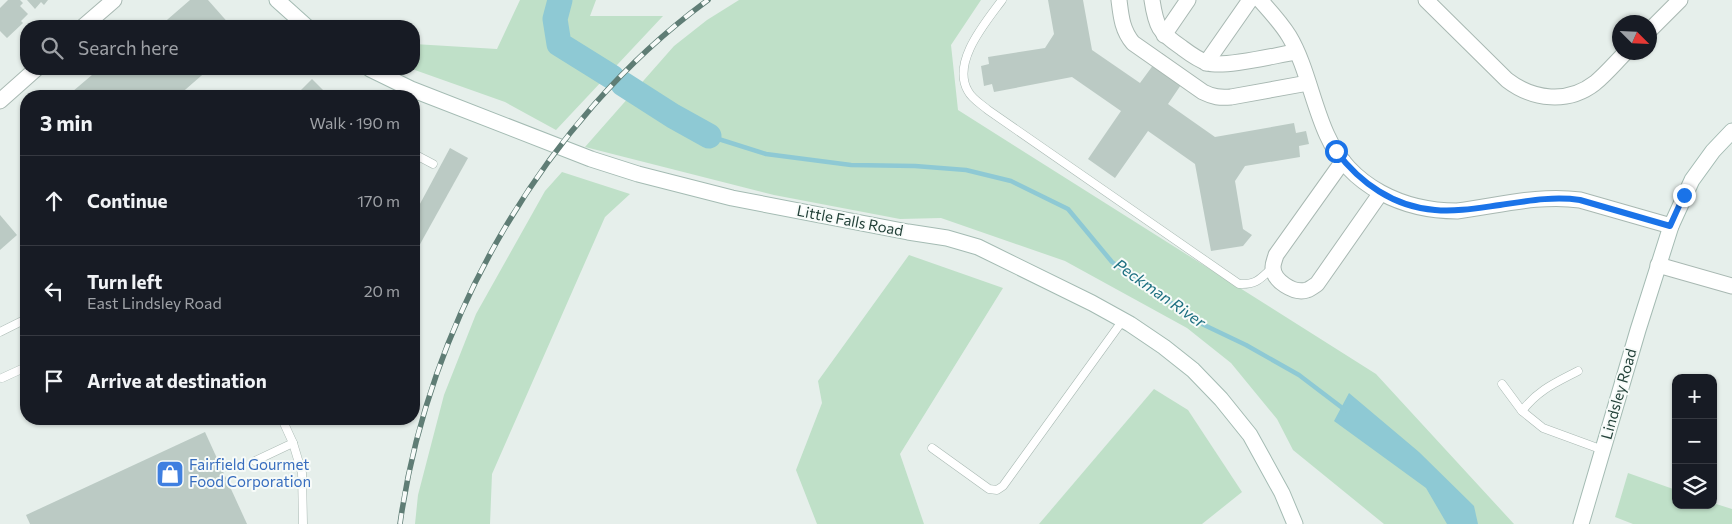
<!DOCTYPE html>
<meta charset="utf-8">
<style>
:root{--surface:#171b24;--page:#20242c;--text:#f1f3f6;--muted:#9ea1a6;--line:#363941}
body{margin:0;font-family:Commissioner,sans-serif;background:var(--page);color:var(--text)}
.controls{position:absolute;right:15px;bottom:15px;display:grid;overflow:hidden;border-radius:10px;box-shadow:0 1px 4px #0004}
.controls button{width:45px;height:45px;display:grid;place-items:center;padding:0;border:0;border-bottom:1px solid var(--line);background:var(--surface);color:var(--text);font:25px sans-serif}
.compass{position:absolute;left:1612px;top:15px;width:45px;height:45px;border-radius:50%;background:var(--surface);box-shadow:0 1px 4px #0004;rotate:114deg}
.stop{position:absolute;width:15px;height:15px;margin:-11px;border:4px solid #1a73e8;border-radius:50%;background:#fff}
.stop.end{background:#1a73e8;border-color:#fff;box-shadow:0 1px 5px #0008}
.list{margin:0;padding:0;list-style:none}
h2{display:flex;justify-content:space-between;align-items:center;height:65px;margin:0;padding:0 20px;font-size:21px}
h2 small{font-size:16px;font-weight:400;color:var(--muted)}
.list li{display:grid;grid-template-columns:32px 1fr auto;gap:15px;align-items:center;box-sizing:border-box;height:90px;padding:0 20px;border-top:1px solid var(--line)}
.list b{display:block;font-size:19px;white-space:nowrap}
.list p{margin:0;font-size:16px;white-space:nowrap;color:var(--muted)}
.list em{font-size:16px;font-style:normal;color:var(--muted)}
.icon{flex:none;width:28px;height:28px;fill:none;stroke:currentColor;stroke-width:2;stroke-linecap:round;stroke-linejoin:round}
.map{position:relative;flex:none;width:1732px;height:524px;overflow:hidden}
.search{position:absolute;background:var(--surface);box-shadow:0 1px 4px #0004;left:20px;top:20px;width:400px;height:55px;display:flex;align-items:center;gap:12px;box-sizing:border-box;padding:0 18px;border-radius:20px;color:var(--muted);font-size:19px}
.panel{position:absolute;background:var(--surface);box-shadow:0 1px 4px #0004;left:20px;top:90px;width:400px;height:335px;border-radius:20px}
.map>svg:first-child{display:block}
.green{fill:#bfe0c8}
.water{fill:#8ec9d4}
.lines{fill:none;stroke-linecap:round;stroke-linejoin:round}
.stream{stroke:#8ec9d4;stroke-width:4.5}
.river{stroke:#8ec9d4;stroke-width:25}
.building{fill:#bbcac4}
.lane-casing{stroke:#a8b8b2;stroke-width:9}
.street-casing{stroke:#a8b8b2;stroke-width:17}
.secondary-casing{stroke:#a4bbb3;stroke-width:17}
.lane{stroke:#fff;stroke-width:8}
.street{stroke:#fff;stroke-width:15}
.secondary{stroke:#fff;stroke-width:15}
.rail-casing{stroke:#5f7d75;stroke-width:5.5}
.rail{stroke:#f7fbf9;stroke-width:4;stroke-dasharray:11;stroke-linecap:butt}
.route{stroke:#1a73e8;stroke-width:6}
.labels{text-anchor:middle;stroke-width:4;stroke-linejoin:round;paint-order:stroke}
.street-label{font-size:15px;fill:#24423a;stroke:#f7fbf9}
.shop-label{font-size:15px;fill:#366cbe;stroke:#f7fbf9;text-anchor:start}
.water-label{font-size:16px;font-style:italic;fill:#1c6f80;stroke:#f7fbf9}
</style>
<div class="map">
<svg width="1732" height="524" viewBox="0 0 1732 524">
<rect width="100%" height="100%" fill="#e6efeb"/>
<!-- green -->
<g class="green">
<path d="M520 0H596L590 16H663L556 130 505 102 412 69H414V44L497 49Z"/>
<path d="M739 0H981L951 45 958 110 1376 374 1514 524H1384L1293 450 1277 419 1231 363 1187 328 1065 261 941 218 900 219 774 195 585 147 674 46 707 20Z"/>
<path d="M562 172 630 194 605 217 492 474 490 524H415L418 495 444 395 476 314 545 191Z"/>
<path d="M909 255 1003 288 900 454 924 524H817L796 470 822 403 818 381Z"/>
<path d="M1154 389 1188 410 1242 492 1202 524H1039Z"/>
<path d="M1628 473 1676 490V505H1713V503L1732 509V524H1633L1615 517Z"/>
</g>
<!-- water -->
<path class="water" d="M1349 393 1419 452 1474 506 1478 524H1447L1426 488 1334 421Z"/>
<g class="lines">
<!-- stream -->
<path class="stream" d="M709 136 766 154 851 165 915 166 966 170 1011 181 1068 209 1112 262 1202 324 1246 345 1299 375 1345 410"/>
<!-- river -->
<g class="river">
<path d="M560 0 555 19 559 44 612 77"/>
<path d="M623 84 673 116 709 136"/>
</g>
</g>
<!-- building -->
<g class="building">
<path d="M8 0H20L23 3 20 6 28 14 21 21 23 23 7 38 0 31V8Z"/>
<path d="M27 0H48L44 5 41 2 35 9Z"/>
<path d="M190 0H208L231 26H160Z"/>
<path d="M1048 0H1083L1092 50 1140 83 1162 53 1189 73 1168 104 1215 137 1294 123 1296 133 1306 131 1309 144 1299 146 1300 157 1245 166 1235 181 1243 229 1252 235 1243 246 1211 251 1195 164 1148 131 1115 178 1088 159 1121 111 1072 77 994 92 992 84 984 86 981 66 989 64 988 57 1045 48 1054 34Z"/>
<path d="M99 69H101L107 75 113 69H209L178 96H75L72 92Z"/>
<path d="M312 79 329 96H295Z"/>
<path d="M450 148 468 158 414 255V215Z"/>
<path d="M414 168 420 171 414 183Z"/>
<path d="M0 215 17 235 0 250Z"/>
<path d="M205 432 247 524H30L26 515Z"/>
</g>
<g class="lines">
<defs>
<g id="lane">
<path d="M1002 0C986 22 951 62 968 91 972 99 981 104 988 110L1239 284C1257 285 1261 278 1273 267"/>
<path d="M414 154 433 164"/>
<path d="M0 332 26 319"/>
<path d="M2 378 26 367"/>
<path d="M1502 384 1522 411 1543 428 1603 450"/>
<path d="M1522 411C1538 390 1555 383 1578 371"/>
<path d="M282 419 293 443 302 473 303 524"/>
<path d="M932 448 989 489 997 490 1003 486 1123 320"/>
<path d="M255 461 293 443"/>
</g>
<g id="street">
<path d="M1119 0C1121 16 1122 30 1133 43L1203 92C1213 97 1220 98 1231 97L1308 83"/>
<path d="M1152 0C1156 27 1159 32 1181 47 1189 53 1198 60 1208 63 1225 68 1276 55 1296 52"/>
<path d="M1260 0C1270 11 1281 23 1289 36 1306 64 1313 105 1327 135 1350 187 1404 211 1457 211 1498 206 1539 194 1580 200L1671 226"/>
<path d="M1426 0 1507 80C1533 100 1568 104 1595 83 1606 74 1616 62 1626 52"/>
<path d="M84 26 114 0"/>
<path d="M1650 30 1680 0"/>
<path d="M1164 35 1188 0"/>
<path d="M1206 63 1250 0"/>
<path d="M0 101 36 69"/>
<path d="M1343 161 1276 255C1275 259 1273 263 1273 267 1273 281 1294 294 1307 290 1310 289 1314 286 1317 284L1380 194"/>
<path d="M1658 265 1732 286"/>
</g>
<g id="secondary">
<path d="M277 0 306 26"/>
<path d="M370 69 411 89 591 159 638 174 732 198 908 232 947 238 978 247 1092 303 1130 324 1164 347 1193 370 1221 399 1250 435 1282 493 1295 524"/>
<path d="M1581 524 1638 330 1671 226 1692 180 1713 151 1732 131"/>
</g>
</defs>
<!-- lane casing -->
<use href="#lane" class="lane-casing"/>
<!-- street casing -->
<use href="#street" class="street-casing"/>
<!-- secondary casing -->
<use href="#secondary" class="secondary-casing"/>
<!-- lane -->
<use href="#lane" class="lane"/>
<!-- street -->
<use href="#street" class="street"/>
<!-- secondary -->
<use href="#secondary" class="secondary"/>
<defs>
<path id="rail" d="M400 524C428 322 543 121 708 0"/>
</defs>
<!-- rail casing -->
<use href="#rail" class="rail-casing"/>
<!-- rail -->
<use href="#rail" class="rail"/>
</g>
<g class="lines">
<!-- route -->
<path class="route" d="M1336 151C1360 183 1394 207 1435 210 1456 212 1478 208 1500 205 1527 201 1553 196 1580 200L1670 226 1684 195"/>
</g>
<!-- icons -->
<defs>
<symbol id="shop-square" viewBox="-11 -11 22 22"><rect x="-9" y="-9" width="18" height="18" rx="4" fill="#3f7fe0" stroke="#f7fbf9"/><path d="M-5-2.5h2.3a2.7 3.5 0 0 1 5.4 0H5L5.5 6h-11ZM-1.5-2.5h3a1.5 2.3 0 0 0-3 0Z" fill="#fff"/></symbol>
</defs>
<g fill-rule="evenodd">
<use href="#shop-square" x="154" y="458" width="32" height="32"/>
</g>
<g class="labels">
<!-- street labels -->
<g class="street-label">
<text transform="translate(850 221) rotate(11)" y="5">Little Falls Road</text>
<text transform="translate(1619 394) rotate(-74)" y="5">Lindsley Road</text>
</g>
<!-- shop labels -->
<g class="shop-label">
<text x="189" y="470">Fairfield Gourmet<tspan x="189" dy="17">Food Corporation</tspan></text>
</g>
<!-- water labels -->
<g class="water-label">
<text transform="translate(1160 293) rotate(35)" y="6">Peckman River</text>
</g>
</g>
</svg>
<div class="controls">
<button>+</button>
<button>−</button>
<button><svg class="icon" aria-label="layers" viewBox="0 0 24 24"><path d="M12 4l9 5-9 5-9-5zM3 14l9 5 9-5"/></svg></button>
</div>
<svg class="compass" viewBox="-18 -18 36 36"><path d="M0-13l5 13h-10z" fill="#e53935"/><path d="M0 13l5-13h-10z" fill="#9ea1a6"/></svg>
<div class="stop" style="left:1336px;top:151px"></div>
<div class="stop end" style="left:1684px;top:195px"></div>
<div class="search"><svg class="icon" aria-label="search" viewBox="0 0 24 24"><circle cx="10" cy="10" r="6"/><path d="M15 15l6 6"/></svg>Search here</div>
<section class="panel">
<h2>3 min<small>Walk · 190 m</small></h2>
<ul class="list">
<li><svg class="icon" aria-label="ahead" viewBox="0 0 24 24"><path d="M12 20V5M6 11l6-6 6 6"/></svg><div><b>Continue</b></div><em>170 m</em></li>
<li><svg class="icon" aria-label="left" viewBox="0 0 24 24"><path d="M17 20v-9H6M10 6l-5 5 5 5"/></svg><div><b>Turn left</b><p>East Lindsley Road</p></div><em>20 m</em></li>
<li><svg class="icon" aria-label="arrive" viewBox="0 0 24 24"><path d="M6 21V4h12l-3 4 3 4H6"/></svg><div><b>Arrive at destination</b></div></li>
</ul>
</section>
</div>
